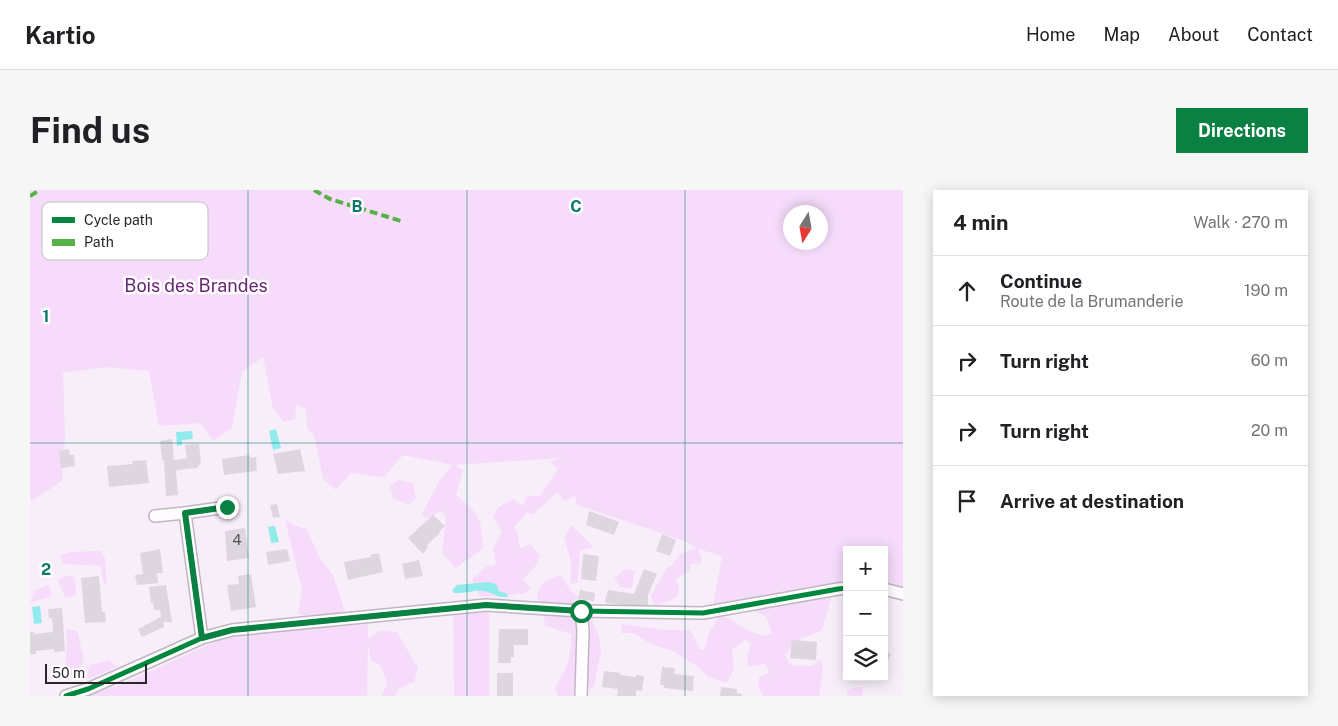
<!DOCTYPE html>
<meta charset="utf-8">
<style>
:root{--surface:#fff;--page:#f6f6f6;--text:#202124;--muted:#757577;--line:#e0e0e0;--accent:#0b8043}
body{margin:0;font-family:"Public Sans",sans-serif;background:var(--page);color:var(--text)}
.controls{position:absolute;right:15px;bottom:15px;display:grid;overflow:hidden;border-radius:0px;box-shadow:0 2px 12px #0003}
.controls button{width:45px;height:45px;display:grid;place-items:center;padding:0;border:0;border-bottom:1px solid var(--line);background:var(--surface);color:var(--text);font:25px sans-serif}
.compass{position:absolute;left:753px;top:15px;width:45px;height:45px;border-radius:50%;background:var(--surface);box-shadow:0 2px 12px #0003;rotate:191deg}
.scale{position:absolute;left:15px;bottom:12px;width:102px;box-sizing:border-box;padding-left:5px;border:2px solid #2b252c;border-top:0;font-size:14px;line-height:18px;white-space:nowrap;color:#2b252c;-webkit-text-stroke:4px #fff;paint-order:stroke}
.stop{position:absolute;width:15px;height:15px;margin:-11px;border:4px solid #0b8043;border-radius:50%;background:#fff}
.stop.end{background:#0b8043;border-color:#fff;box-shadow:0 1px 5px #0008}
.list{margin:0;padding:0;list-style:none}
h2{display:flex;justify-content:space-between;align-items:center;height:65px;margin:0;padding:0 20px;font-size:21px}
h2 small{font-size:16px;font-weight:400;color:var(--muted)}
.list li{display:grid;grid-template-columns:32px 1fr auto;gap:15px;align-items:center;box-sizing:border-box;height:70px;padding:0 20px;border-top:1px solid var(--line)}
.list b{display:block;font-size:19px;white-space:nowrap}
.list p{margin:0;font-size:16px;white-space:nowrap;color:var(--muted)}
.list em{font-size:16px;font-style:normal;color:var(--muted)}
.icon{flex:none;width:28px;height:28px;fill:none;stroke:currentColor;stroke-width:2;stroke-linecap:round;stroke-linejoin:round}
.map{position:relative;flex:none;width:873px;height:506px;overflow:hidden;border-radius:0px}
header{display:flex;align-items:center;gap:30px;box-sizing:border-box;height:70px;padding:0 25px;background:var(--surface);border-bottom:1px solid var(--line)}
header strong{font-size:24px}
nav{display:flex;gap:28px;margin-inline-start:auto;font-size:18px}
.intro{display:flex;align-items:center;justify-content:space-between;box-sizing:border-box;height:120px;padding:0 30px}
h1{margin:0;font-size:35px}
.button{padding:12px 22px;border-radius:0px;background:var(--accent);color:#fff;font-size:18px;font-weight:700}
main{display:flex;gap:30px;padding:0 30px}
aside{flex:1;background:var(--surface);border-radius:0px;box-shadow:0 2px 12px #0003}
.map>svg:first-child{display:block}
.green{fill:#f6dbfb;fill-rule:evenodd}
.water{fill:#91ebec}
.building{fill:#ddd6de}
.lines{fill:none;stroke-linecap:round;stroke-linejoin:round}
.minor-casing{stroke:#beb7bf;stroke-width:14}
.minor{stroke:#fefcfe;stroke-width:11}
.quiet{stroke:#56b246;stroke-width:4;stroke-dasharray:8 4;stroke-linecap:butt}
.cycleway-casing{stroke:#fff;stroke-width:8}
.cycleway{stroke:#00873e;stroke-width:5}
.route{stroke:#0b8043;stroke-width:6}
.grid{fill:none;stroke:#0f766e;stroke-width:1;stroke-opacity:0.55}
.labels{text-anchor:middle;stroke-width:5;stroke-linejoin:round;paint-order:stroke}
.number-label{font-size:15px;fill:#58525a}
.park-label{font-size:18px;fill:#692477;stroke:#fff}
.key{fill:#fff;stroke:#bfbec0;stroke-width:1}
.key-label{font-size:14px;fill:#2b252c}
.grid-label{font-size:16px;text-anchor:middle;font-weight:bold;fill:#0f766e;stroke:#fff;stroke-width:5;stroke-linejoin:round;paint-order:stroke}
</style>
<header>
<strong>Kartio</strong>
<nav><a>Home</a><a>Map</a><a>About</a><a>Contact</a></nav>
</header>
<div class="intro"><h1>Find us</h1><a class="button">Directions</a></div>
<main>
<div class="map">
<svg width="873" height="506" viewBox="0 0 873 506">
<rect width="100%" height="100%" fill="#f7eef9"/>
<!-- green -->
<g class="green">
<path d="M0 0H873V404L854 399V360H817V398L804 399 792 440 771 449 755 465 760 475 782 476 790 469 793 478 789 506H733L728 495 729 488 739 482 735 474 718 477 717 468 721 453 715 450 702 460 704 479 697 493 678 487 670 478 643 461 621 454 603 443H591L592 434 633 440H659L664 446 670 460 675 459 679 443 688 427H697L717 440 734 446 742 444 736 426 712 416 682 421 692 366 668 359 672 369 670 375 660 373 661 380 645 390 649 397 647 407 629 415H624L621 405 636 379 642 375 650 364 667 358 655 351 547 315 545 306 534 311 528 302 503 324 497 323 484 337 488 344 490 358 500 354 510 366 505 377 493 389 501 399 493 404 450 407 442 389 457 376 466 375 463 359 472 342 463 327 468 318 483 309 493 316 498 306H510L528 279 520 272 531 268 425 275 433 280 426 305C450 325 451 327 453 358L426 378 412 363 416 327 412 321 396 329 392 324 409 291 423 275 373 265 354 287 321 283 306 300 293 289 284 245 277 239 276 219 266 214 265 229 254 232 243 218 233 167 212 182 202 238 183 251 170 233 129 236 119 181 75 177 33 183 35 247 32 291 3 310H0ZM761 22H791V52H761Z"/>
<path d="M369 290 383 293 386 308 379 315 363 308 360 296Z"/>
<path d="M255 329 263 335 277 339 289 367 303 385 315 421C297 428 288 429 268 424L272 400Z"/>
<path d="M542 335 563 357 550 361 548 392 541 394V372L534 347Z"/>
<path d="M70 361 75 368 77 396 73 392 71 376 33 374 30 366 40 362Z"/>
<path d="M595 379 605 381 602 398 590 397 584 388Z"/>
<path d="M530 385 541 401 562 418 563 434 569 445 571 461 564 497 542 506H528L525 498C538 478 541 467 541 444L515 436 514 427 507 404 514 392Z"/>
<path d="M36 386 45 387 46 405 35 408 28 390Z"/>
<path d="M19 395 22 406 0 412 5 400Z"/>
<path d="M459 421V506H424L423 425Z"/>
<path d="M338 434V449L350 441 367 442 388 478 384 492 369 498 365 506H352L357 494 351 476 341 470 338 453 337 506H54L90 495 191 449 243 442Z"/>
<path d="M37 439 47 441 54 470 48 481 40 486 36 475Z"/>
<path d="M79 471 88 477 57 489 59 475Z"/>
<path d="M833 497 832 506H817V501L823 498Z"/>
</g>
<!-- water -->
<g class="water">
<path d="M246 239 251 258 243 260 239 241Z"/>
<path d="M162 241 163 249 152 250V255L147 256 146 242Z"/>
<path d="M245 336 249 352 241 353 238 337Z"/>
<path d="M458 392 466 394 469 401 477 404 478 407C466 408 464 403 454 401 445 400 434 404 424 403L422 400 427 395Z"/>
<path d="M10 416 12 433 4 434 2 417Z"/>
</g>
<!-- building -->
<g class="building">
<path d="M142 249 144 270 157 268 155 255 169 254 171 273 167 278 147 280 146 282 148 305 136 306 134 270H132L130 251Z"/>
<path d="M39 259 40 265H44L45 276 31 278 29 261Z"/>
<path d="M270 259 275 281 248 284 243 264Z"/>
<path d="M220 265V268L226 267 227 281 194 285 192 269Z"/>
<path d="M116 270 119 293 79 297 77 276 103 274 102 271Z"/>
<path d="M247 314 250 327 243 328 240 315Z"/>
<path d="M559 321 589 332 584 345 556 335Z"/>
<path d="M403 325 415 336 409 342 410 343 397 355 398 357 393 364 378 348Z"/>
<path d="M215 338 219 368 197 371 195 341Z"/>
<path d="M632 344 646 350 640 366 626 361Z"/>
<path d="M130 359 133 383H127L128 393 107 395 105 385 113 384 110 363Z"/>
<path d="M257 359 260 371 238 375 236 362Z"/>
<path d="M349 363 353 382 318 390 314 372 341 367 340 365Z"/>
<path d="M553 364 569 366 566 391 551 389Z"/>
<path d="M389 370 393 386 375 389 372 374Z"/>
<path d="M614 379 627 384 618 405V418L577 413 575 411 578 400 604 404Z"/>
<path d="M221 384 226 417 201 421 197 395 209 394 208 386Z"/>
<path d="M69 386 72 422H75L76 432 55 433 51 388Z"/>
<path d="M136 395 142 432H133L134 437 112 447 108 439 131 427 130 420H124L123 413H121L119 397Z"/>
<path d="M550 400 565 403 564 411 548 409Z"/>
<path d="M32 418 35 461 24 462V459L6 461V464H0V442H4V444L23 442 22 428H19L18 419Z"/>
<path d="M469 439H498V455H484V467H481V473H468Z"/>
<path d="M762 450 787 452 786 470 760 468Z"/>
<path d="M854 461 861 464 854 479Z"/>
<path d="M632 477 645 478 644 484 664 486 663 501 634 498V495H630Z"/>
<path d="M574 481 591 483 590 485 606 487V485L614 486 612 501 606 500V506H587L588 499 572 497Z"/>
<rect x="467" y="483" width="16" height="23"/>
<path d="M691 497 707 499V503L712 504V506H690Z"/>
</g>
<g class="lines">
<defs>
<g id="minor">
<path d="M125 326 155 323"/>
<path d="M854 399 873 404"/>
<path d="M551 421 553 441 551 506"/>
<path d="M172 448 155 323 197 317"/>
<path d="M36 506 58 499 172 448 202 440 456 415 551 421 673 423 808 399 817 398"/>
</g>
</defs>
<!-- minor casing -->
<use href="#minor" class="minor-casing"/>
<!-- minor -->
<use href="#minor" class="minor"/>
<!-- quiet -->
<g class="quiet">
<path d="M284 0 300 9 371 31"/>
<path d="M0 6 10 0"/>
</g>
<defs>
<g id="cycleway">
<path d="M172 448 155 323 197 317"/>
<path d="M36 506 58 499 172 448 202 440 456 415 551 421 673 423 808 399 817 398"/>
</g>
</defs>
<!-- cycleway casing -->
<use href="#cycleway" class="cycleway-casing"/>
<!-- cycleway -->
<use href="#cycleway" class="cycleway"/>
</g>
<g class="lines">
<!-- route -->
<path class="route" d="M197 317 155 323 172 448 202 440 456 415 551 421"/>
</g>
<!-- grid -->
<path class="grid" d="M218 0V506M437 0V506M655 0V506M0 253H873"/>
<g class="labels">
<!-- number labels -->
<g class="number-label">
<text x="207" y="355">4</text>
</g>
<!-- park labels -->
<g class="park-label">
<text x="166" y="102">Bois des Brandes</text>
</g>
</g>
<!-- legend -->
<rect x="12" y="12" width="166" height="58" rx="8" class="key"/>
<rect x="22" y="27" width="23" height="6" fill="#00873e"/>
<rect x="22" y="49" width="23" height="7" fill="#56b246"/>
<g class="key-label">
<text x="54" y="35">Cycle path</text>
<text x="54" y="57">Path</text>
</g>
<g class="grid-label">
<text x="327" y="22">B</text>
<text x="546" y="22">C</text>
<text x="16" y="132">1</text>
<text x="16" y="385">2</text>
</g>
</svg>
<div class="controls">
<button>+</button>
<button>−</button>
<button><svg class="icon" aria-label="layers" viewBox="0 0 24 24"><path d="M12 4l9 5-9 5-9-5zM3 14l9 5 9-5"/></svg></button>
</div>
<svg class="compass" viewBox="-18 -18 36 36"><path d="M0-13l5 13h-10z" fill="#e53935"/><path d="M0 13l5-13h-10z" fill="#757577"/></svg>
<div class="scale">50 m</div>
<div class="stop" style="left:551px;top:421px"></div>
<div class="stop end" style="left:197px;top:317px"></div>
</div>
<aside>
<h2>4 min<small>Walk · 270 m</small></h2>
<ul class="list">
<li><svg class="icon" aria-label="ahead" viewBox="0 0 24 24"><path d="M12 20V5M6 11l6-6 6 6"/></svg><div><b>Continue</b><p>Route de la Brumanderie</p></div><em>190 m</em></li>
<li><svg class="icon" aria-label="right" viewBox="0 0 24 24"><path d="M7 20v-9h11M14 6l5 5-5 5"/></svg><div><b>Turn right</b></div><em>60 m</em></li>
<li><svg class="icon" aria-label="right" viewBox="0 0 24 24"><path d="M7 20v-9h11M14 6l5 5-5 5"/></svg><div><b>Turn right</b></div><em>20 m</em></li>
<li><svg class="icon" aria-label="arrive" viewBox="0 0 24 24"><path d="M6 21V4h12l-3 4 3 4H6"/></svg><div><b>Arrive at destination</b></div></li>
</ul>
</aside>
</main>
